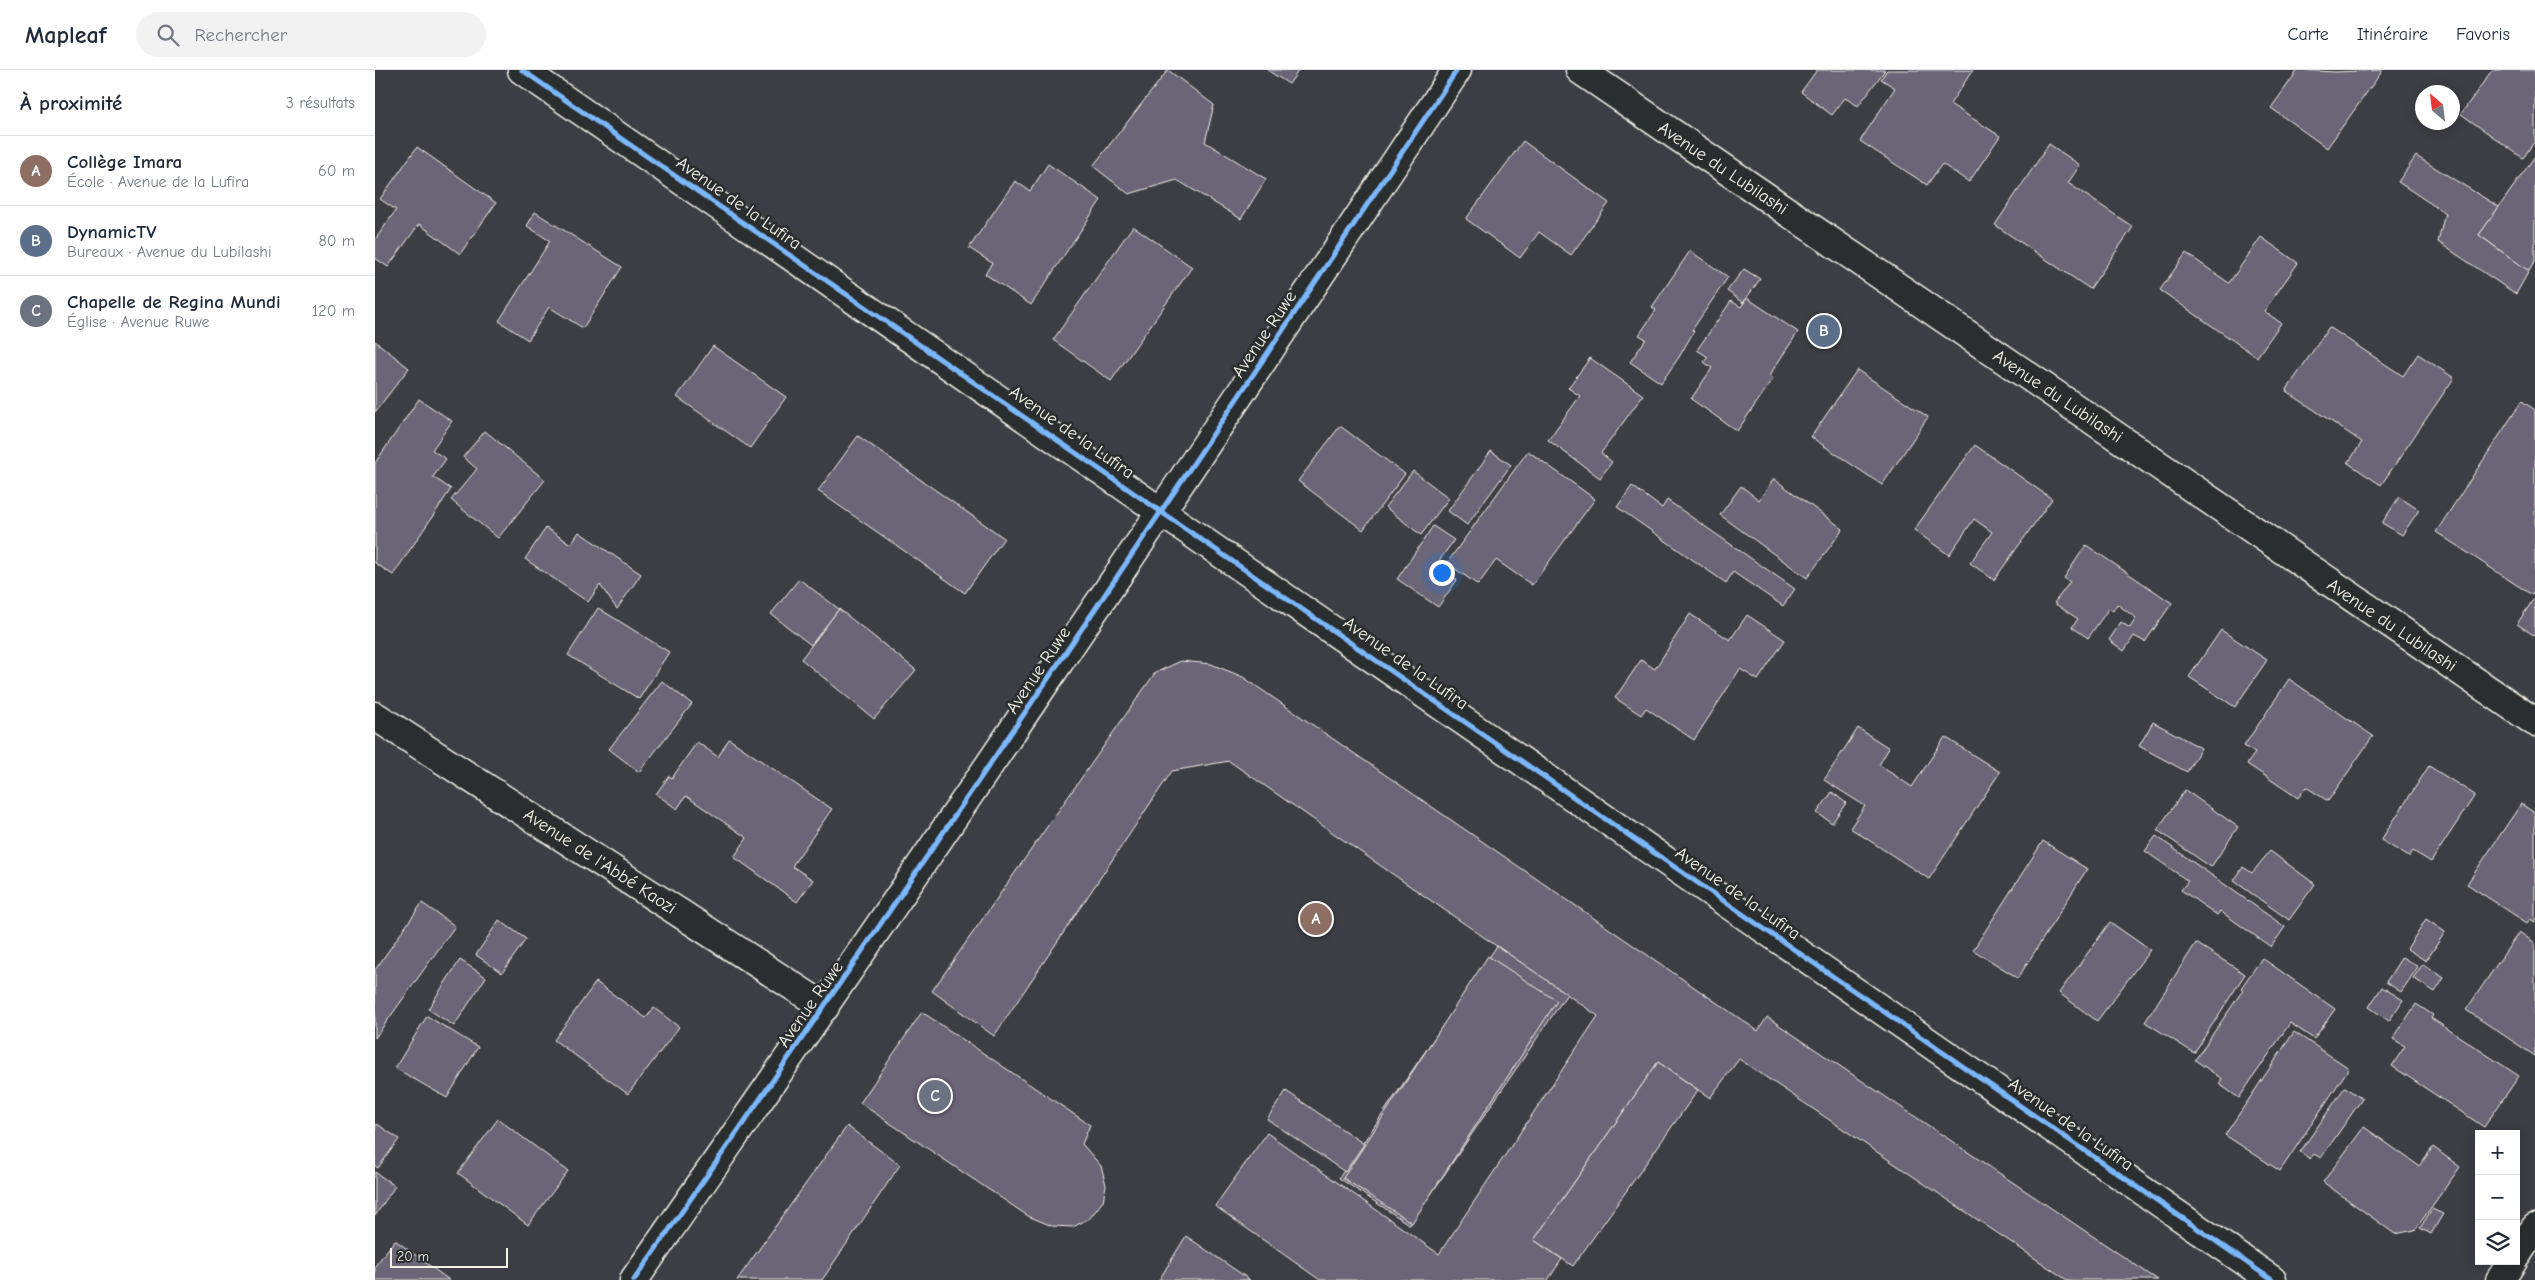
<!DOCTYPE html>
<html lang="fr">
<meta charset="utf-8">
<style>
:root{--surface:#fff;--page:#f2f2f3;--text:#1f2937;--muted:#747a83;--line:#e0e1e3;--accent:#d93025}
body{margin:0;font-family:"Comic Neue",sans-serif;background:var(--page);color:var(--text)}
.controls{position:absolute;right:15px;bottom:15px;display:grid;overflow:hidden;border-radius:0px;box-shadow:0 2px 12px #0003}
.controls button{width:45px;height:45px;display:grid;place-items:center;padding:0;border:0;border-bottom:1px solid var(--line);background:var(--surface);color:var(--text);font:25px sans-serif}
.compass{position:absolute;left:2040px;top:15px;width:45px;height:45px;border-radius:50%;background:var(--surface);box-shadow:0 2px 12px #0003;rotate:332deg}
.scale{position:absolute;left:15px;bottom:12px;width:118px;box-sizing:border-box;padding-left:5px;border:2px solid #f4f1e8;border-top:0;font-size:14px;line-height:18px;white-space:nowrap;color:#f4f1e8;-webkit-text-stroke:4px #2a2d2e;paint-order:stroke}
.you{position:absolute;left:1066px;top:502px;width:18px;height:18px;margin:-12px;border:4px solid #fff;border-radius:50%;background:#1a73e8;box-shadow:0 0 0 8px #1a73e833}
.badge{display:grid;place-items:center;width:32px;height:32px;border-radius:50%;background:var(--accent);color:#fff;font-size:16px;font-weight:700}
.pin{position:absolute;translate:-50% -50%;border:2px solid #fff;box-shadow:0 1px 5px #0006}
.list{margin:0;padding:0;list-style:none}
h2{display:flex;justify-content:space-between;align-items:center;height:65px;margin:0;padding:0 20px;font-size:21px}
h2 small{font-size:16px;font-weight:400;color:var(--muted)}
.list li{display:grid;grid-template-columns:32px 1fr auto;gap:15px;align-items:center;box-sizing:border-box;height:70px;padding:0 20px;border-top:1px solid var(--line)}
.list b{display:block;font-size:19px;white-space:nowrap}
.list p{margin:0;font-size:16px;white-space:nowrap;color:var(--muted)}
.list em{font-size:16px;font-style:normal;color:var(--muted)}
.icon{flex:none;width:28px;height:28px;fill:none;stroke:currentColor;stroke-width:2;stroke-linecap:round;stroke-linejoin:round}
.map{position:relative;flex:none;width:2160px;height:1210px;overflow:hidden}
header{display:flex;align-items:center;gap:30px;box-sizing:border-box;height:70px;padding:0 25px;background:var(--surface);border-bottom:1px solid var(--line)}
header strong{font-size:24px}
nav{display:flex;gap:28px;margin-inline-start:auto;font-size:18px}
.search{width:350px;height:45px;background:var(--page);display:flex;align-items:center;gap:12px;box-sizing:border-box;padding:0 18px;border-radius:28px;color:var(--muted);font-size:19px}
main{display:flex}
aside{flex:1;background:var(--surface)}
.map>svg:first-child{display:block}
.building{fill:#6a6577;stroke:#f4f1e8}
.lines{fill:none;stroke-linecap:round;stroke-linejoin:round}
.minor-casing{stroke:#f4f1e8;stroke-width:31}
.tertiary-casing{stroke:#f4f1e8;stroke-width:31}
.minor{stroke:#2a2d2e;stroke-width:28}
.tertiary{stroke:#2a2d2e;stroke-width:28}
.cycleway-casing{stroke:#2a2d2e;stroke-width:8}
.cycleway{stroke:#7ab7fb;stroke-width:5}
.labels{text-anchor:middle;stroke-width:5;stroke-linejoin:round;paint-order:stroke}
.street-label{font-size:18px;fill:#f4f1e8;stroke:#2a2d2e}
</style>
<header>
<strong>Mapleaf</strong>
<div class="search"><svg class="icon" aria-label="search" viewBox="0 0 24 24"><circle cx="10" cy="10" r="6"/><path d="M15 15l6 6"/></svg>Rechercher</div>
<nav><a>Carte</a><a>Itinéraire</a><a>Favoris</a></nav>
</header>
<main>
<aside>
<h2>À proximité<small>3 résultats</small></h2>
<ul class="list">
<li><span class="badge" style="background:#8d6e63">A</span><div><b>Collège Imara</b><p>École · Avenue de la Lufira</p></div><em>60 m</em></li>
<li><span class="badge" style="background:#5c6f8a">B</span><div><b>DynamicTV</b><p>Bureaux · Avenue du Lubilashi</p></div><em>80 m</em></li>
<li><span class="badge" style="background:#6b7280">C</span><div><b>Chapelle de Regina Mundi</b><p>Église · Avenue Ruwe</p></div><em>120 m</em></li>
</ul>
</aside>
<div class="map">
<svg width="2160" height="1210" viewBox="0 0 2160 1210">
<rect width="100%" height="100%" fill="#3d3e44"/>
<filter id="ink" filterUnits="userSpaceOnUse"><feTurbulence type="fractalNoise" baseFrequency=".02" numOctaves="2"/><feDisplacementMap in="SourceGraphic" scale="10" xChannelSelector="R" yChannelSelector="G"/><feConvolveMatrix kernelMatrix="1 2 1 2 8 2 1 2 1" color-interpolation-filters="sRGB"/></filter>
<g filter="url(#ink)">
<!-- building -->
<g class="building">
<path d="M793 0 839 35 830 72 891 109 866 149 802 110 754 124 718 96Z"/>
<path d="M892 0H924L914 14Z"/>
<path d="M1442 0H1510L1483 36 1470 28 1457 45 1426 22Z"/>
<path d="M1512 0H1598L1575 34 1625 66 1594 112 1567 94 1552 115 1485 71 1520 18 1506 9Z"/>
<path d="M1923 0 1960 2 2008 0 1952 78 1896 38Z"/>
<path d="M2117 0H2160V71L2148 88 2086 44Z"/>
<path d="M1148 71 1234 133 1196 185 1164 162 1145 188 1091 149Z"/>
<path d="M1674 74 1705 95 1693 113 1758 157 1715 219 1620 155Z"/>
<path d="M42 77 121 133 85 184 44 154 13 197 0 188V170L21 140 5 129Z"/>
<path d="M2041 86 2124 137 2104 165 2154 201 2141 224 2063 172 2070 143 2023 112Z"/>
<path d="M2160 86V191L2154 201 2104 165Z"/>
<path d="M673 94 726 130 656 235 610 204 617 193 594 178 640 111 655 121Z"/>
<path d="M160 142 247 197 208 258 174 237 153 270 124 251 175 171 152 156Z"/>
<path d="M758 156 817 197 736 311 678 270Z"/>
<path d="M1886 167 1923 193 1889 241 1906 253 1882 287 1785 220 1811 183 1854 213Z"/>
<path d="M1315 181 1353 207 1317 260 1319 261 1304 287 1286 313 1255 292 1271 269 1264 265 1281 240 1277 237Z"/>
<path d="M1369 199 1385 209 1368 233 1352 221Z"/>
<path d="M1372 228 1423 262 1394 306 1398 309 1362 361 1316 329 1337 298 1329 292 1333 287 1322 280 1356 231 1366 237Z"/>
<path d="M1954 257 2028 306 2043 284 2079 308 2006 415 1973 393 1987 372 1911 321Z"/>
<path d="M0 271 34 298 0 342Z"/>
<path d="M338 276 411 327 375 378 302 327Z"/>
<path d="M1215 288 1268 325 1226 383 1237 392 1225 408 1173 370 1205 326 1193 318Z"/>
<path d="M1482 300 1553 347 1507 415 1436 367Z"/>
<path d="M44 329 77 351 57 380 71 389 58 407 76 419 18 505 0 493V393Z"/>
<path d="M2147 331 2160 340V521L2157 525 2061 462Z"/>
<path d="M965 356 1030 404 988 460 923 411Z"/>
<path d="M110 361 170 410 123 468 76 430 102 399 88 387Z"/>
<path d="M483 366 629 468 590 523 443 421Z"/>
<path d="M1600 375 1677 429 1619 510 1595 493 1617 462 1599 449 1574 485 1539 460Z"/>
<path d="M1116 381 1136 395 1092 455 1073 441Z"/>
<path d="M1153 381 1220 429 1157 515 1121 490 1103 515 1072 493Z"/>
<path d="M1038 401 1074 428 1046 465 1010 437Z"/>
<path d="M1399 409 1468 459 1432 508 1345 445 1366 416 1384 430Z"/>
<path d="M1257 416 1287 438 1292 430 1420 519 1408 536 1358 502 1351 513 1242 437Z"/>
<path d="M2024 427 2044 440 2027 465 2007 453Z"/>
<path d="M1058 456 1079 470 1061 495 1082 510 1063 537 1022 509Z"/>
<path d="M171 458 196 474 204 462 266 504 242 539 225 515 213 532 150 489Z"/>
<path d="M1711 475 1797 533 1770 572 1759 566 1749 581 1734 570 1746 552 1755 558 1761 548 1742 534 1738 541 1734 538 1713 568 1697 557 1703 549 1679 533 1695 512 1689 508Z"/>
<path d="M424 509 464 539 436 575 396 544Z"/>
<path d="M2160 527V566L2142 554Z"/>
<path d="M223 538 294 582 264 629 193 585Z"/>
<path d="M464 539 541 600 499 649 426 589Z"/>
<path d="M1315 544 1355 570 1372 545 1410 570 1383 610 1365 599 1319 670 1271 638 1266 645 1240 628 1266 590 1280 599Z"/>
<path d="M1846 560 1892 590 1860 637 1814 607Z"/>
<path d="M806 591 836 594 868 607 1383 961 1392 947 1783 1210H1692L1364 989 1335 1028 1283 992 1159 1170 1187 1189 1173 1210H945L840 1136 892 1063 1064 1184 1223 946 854 691 797 701 619 966 557 921 780 603Z"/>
<path d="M1914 609 1998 666 1953 731 1931 717 1923 728 1872 694 1880 683 1869 676Z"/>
<path d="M287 611 317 634 264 702 234 679Z"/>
<path d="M1778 652 1826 678 1812 702 1764 676Z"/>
<path d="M1483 658 1514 678 1504 695 1537 717 1570 667 1625 702 1554 809 1475 758 1490 736 1449 710Z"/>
<path d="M354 669 457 739 417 796 438 810 422 832 359 787 372 768 311 726 302 739 281 724 294 706 297 708 322 672 343 687Z"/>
<path d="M2054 696 2100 725 2056 792 2038 781 2034 787 2006 770Z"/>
<path d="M1810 720 1863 757 1836 797 1782 760Z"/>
<path d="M1457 722 1471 733 1457 753 1442 743Z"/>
<path d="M2146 734 2160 743V852L2155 849 2152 853 2092 814Z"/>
<path d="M1781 766 1910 857 1896 877 1845 841 1842 845 1806 820 1813 811 1770 781Z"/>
<path d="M1668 771 1712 799 1643 908 1598 880Z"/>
<path d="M1895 781 1940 814 1914 850 1859 811 1868 797 1877 803Z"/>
<path d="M47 833 80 856 0 968V900Z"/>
<path d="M2051 849 2070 862 2051 891 2032 879Z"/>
<path d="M124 850 151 869 127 903 101 885Z"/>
<path d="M1735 852 1775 880 1722 951 1684 923Z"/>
<path d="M2144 862 2160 873V986L2091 940Z"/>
<path d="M1821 873 1870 904 1819 983 1770 952Z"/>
<path d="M1122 876 1192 924 1035 1155 964 1108Z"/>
<path d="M1113 886 1182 931 1037 1153 968 1108Z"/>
<path d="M2027 887 2043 897 2026 922 2011 912Z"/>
<path d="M1887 888 1960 939 1939 969 1915 953 1864 1028 1844 1014 1847 1009 1820 990 1868 920 1866 918Z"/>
<path d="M85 890 111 907 79 956 53 939Z"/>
<path d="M2048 894 2069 908 2060 922 2038 908Z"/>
<path d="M221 912 271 948 279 938 304 957 253 1024 179 970Z"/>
<path d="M2007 917 2028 930 2014 951 1994 937Z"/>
<path d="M2041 934 2058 945 2056 948 2144 1006 2109 1057 2017 996 2030 976 2018 969Z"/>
<path d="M547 942 715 1055 707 1074 726 1096 731 1115 728 1131 715 1148 698 1157 677 1156 653 1146 485 1033Z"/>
<path d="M52 946 103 977 72 1028 20 998Z"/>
<path d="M1919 962 1974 998 1905 1101 1850 1065Z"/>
<path d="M1283 992 1323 1020 1198 1196 1159 1170Z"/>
<path d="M1970 1017 1987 1029 1946 1088 1939 1084 1935 1089 1925 1082Z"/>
<path d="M911 1021 989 1074 970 1102 892 1049Z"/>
<path d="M123 1049 193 1101 153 1155 83 1103Z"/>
<path d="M2 1054 24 1069 3 1098 0 1096V1058Z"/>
<path d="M472 1056 525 1095 447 1210H362Z"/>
<path d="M1989 1057 2044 1096 2058 1077 2085 1097 2040 1160 2020 1164 1948 1112Z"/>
<path d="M0 1102 20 1116 0 1146Z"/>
<path d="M2057 1139 2068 1144 2056 1164 2045 1158Z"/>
<path d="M811 1166 875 1210H784Z"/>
<path d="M20 1170 74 1210H0V1196Z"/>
</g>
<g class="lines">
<defs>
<g id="minor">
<path d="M147 0 1897 1210"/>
<path d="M1205 0 2160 652"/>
<path d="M0 646 450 937"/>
<path d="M2141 1186 2160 1158"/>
<path d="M2125 1210 2138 1191"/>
</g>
<path id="tertiary" d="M259 1210C539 810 811 406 1082 0"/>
</defs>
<!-- minor casing -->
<use href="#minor" class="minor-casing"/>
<!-- tertiary casing -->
<use href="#tertiary" class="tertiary-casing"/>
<!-- minor -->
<use href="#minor" class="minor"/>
<!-- tertiary -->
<use href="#tertiary" class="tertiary"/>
<defs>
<g id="cycleway">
<path d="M147 0 1897 1210"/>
<path d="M259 1210C539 810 811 406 1082 0"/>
</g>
</defs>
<!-- cycleway casing -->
<use href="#cycleway" class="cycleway-casing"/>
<!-- cycleway -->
<use href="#cycleway" class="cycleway"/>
</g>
</g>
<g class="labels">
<!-- street labels -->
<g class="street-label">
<text transform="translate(1348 98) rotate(34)" y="6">Avenue du Lubilashi</text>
<text transform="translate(364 133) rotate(35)" y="6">Avenue de la Lufira</text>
<text transform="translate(889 264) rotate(-56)" y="6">Avenue Ruwe</text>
<text transform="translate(1683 326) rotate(34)" y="6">Avenue du Lubilashi</text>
<text transform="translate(697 362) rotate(35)" y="6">Avenue de la Lufira</text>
<text transform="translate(2017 555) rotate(34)" y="6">Avenue du Lubilashi</text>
<text transform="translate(1031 593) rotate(35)" y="6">Avenue de la Lufira</text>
<text transform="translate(663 600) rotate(-56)" y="6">Avenue Ruwe</text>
<text transform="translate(225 791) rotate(33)" y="6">Avenue de l'Abbé Kaozi</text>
<text transform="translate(1363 823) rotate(35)" y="6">Avenue de la Lufira</text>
<text transform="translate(435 934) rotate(-55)" y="6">Avenue Ruwe</text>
<text transform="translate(1696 1054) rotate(35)" y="6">Avenue de la Lufira</text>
</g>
</g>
</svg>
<div class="controls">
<button>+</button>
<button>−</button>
<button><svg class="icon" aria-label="layers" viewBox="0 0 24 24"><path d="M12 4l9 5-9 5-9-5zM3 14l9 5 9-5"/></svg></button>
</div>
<svg class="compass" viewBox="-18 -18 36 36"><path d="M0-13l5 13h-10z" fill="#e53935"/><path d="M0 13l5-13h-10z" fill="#747a83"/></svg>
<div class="scale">20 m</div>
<div class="you"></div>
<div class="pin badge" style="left:941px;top:849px;background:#8d6e63">A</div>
<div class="pin badge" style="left:1449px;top:261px;background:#5c6f8a">B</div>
<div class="pin badge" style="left:560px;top:1026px;background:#6b7280">C</div>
</div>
</main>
